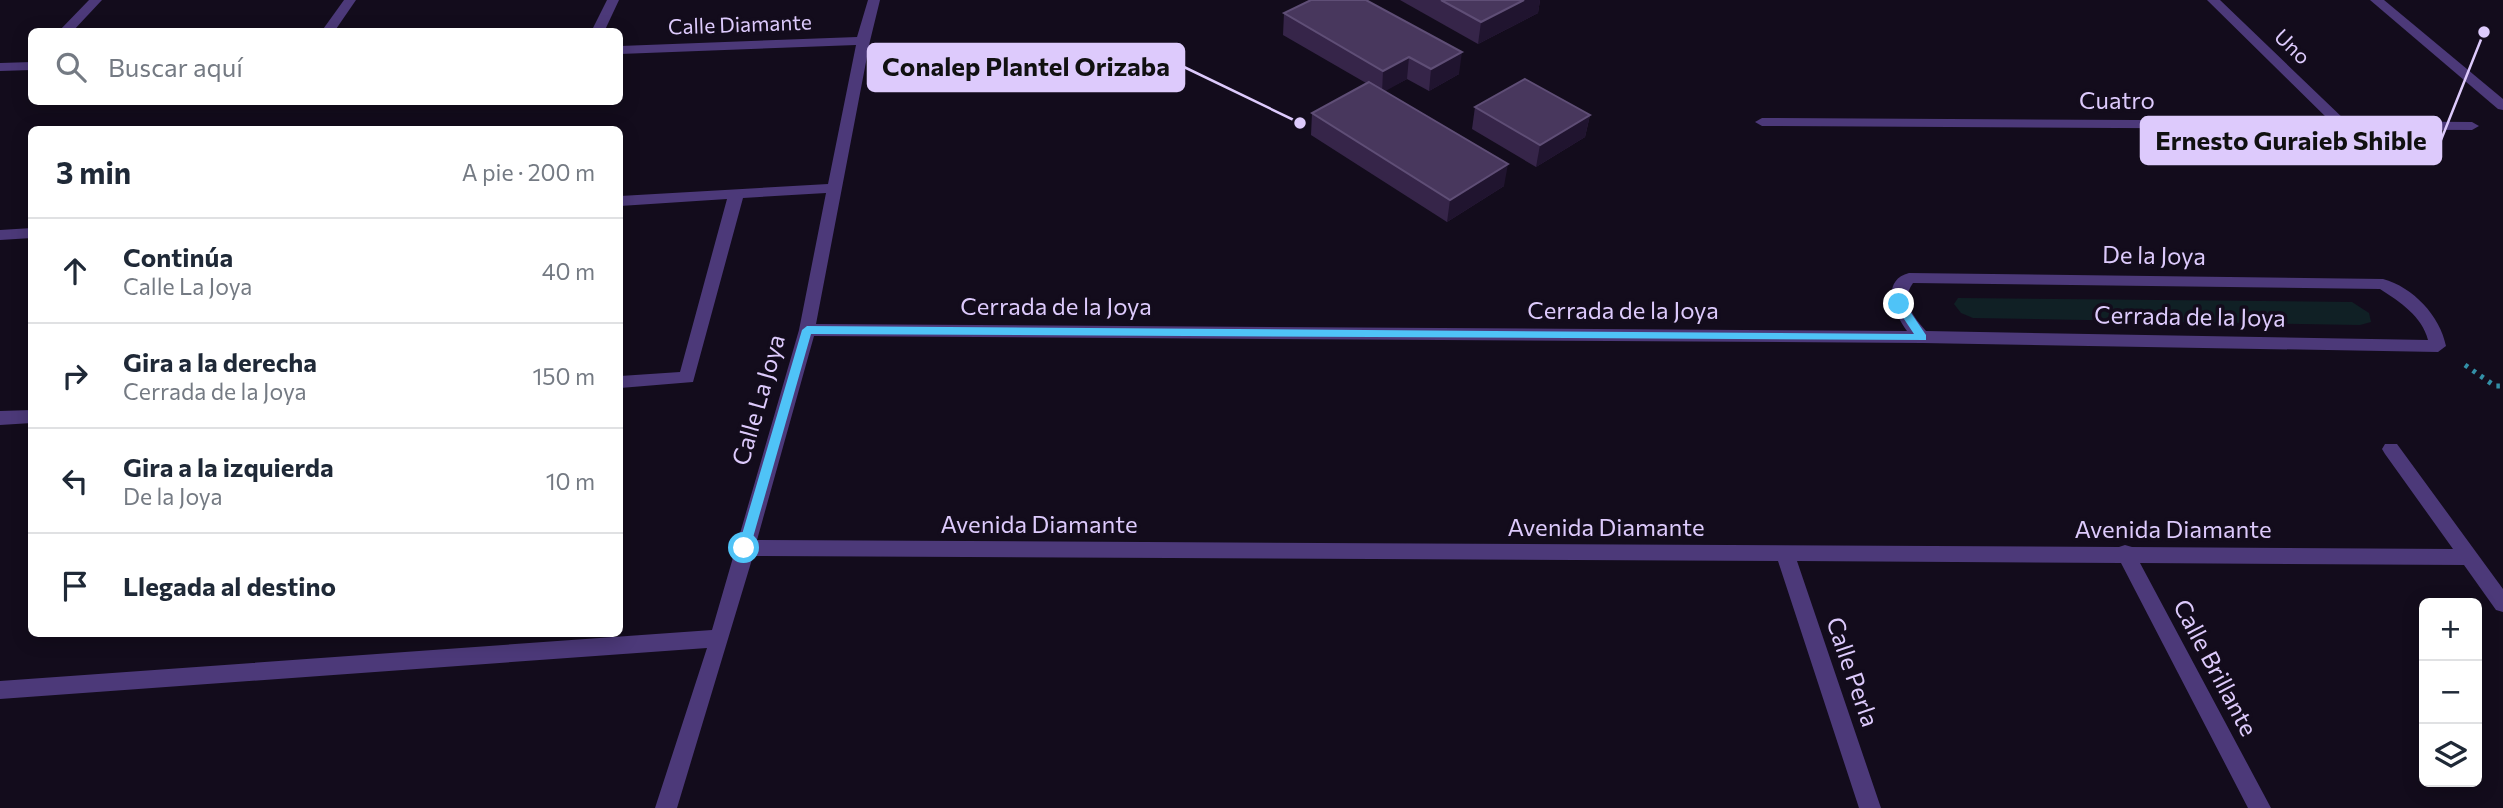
<!DOCTYPE html>
<html lang="es">
<meta charset="utf-8">
<style>
:root{--surface:#fff;--page:#f6f6f7;--text:#1f2937;--muted:#747a83;--line:#e0e1e3}
body{margin:0;font-family:Commissioner,sans-serif;background:var(--page);color:var(--text)}
.controls{position:absolute;right:21px;bottom:21px;display:grid;overflow:hidden;border-radius:10px;box-shadow:0 4px 18px #0003}
.controls button{width:63px;height:63px;display:grid;place-items:center;padding:0;border:0;border-bottom:2px solid var(--line);background:var(--surface);color:var(--text);font:35px sans-serif}
.stop{position:absolute;width:21px;height:21px;margin:-16px;border:5px solid #4fc3f7;border-radius:50%;background:#fff}
.stop.end{background:#4fc3f7;border-color:#fff;box-shadow:0 2px 7px #0008}
.list{margin:0;padding:0;list-style:none}
h2{display:flex;justify-content:space-between;align-items:center;height:91px;margin:0;padding:0 28px;font-size:30px}
h2 small{font-size:23px;font-weight:400;color:var(--muted)}
.list li{display:grid;grid-template-columns:46px 1fr auto;gap:21px;align-items:center;box-sizing:border-box;height:105px;padding:0 28px;border-top:2px solid var(--line)}
.list b{display:block;font-size:26px;white-space:nowrap}
.list p{margin:0;font-size:23px;white-space:nowrap;color:var(--muted)}
.list em{font-size:23px;font-style:normal;color:var(--muted)}
.icon{flex:none;width:38px;height:38px;fill:none;stroke:currentColor;stroke-width:2;stroke-linecap:round;stroke-linejoin:round}
.map{position:relative;flex:none;width:2503px;height:808px;overflow:hidden}
.search{position:absolute;background:var(--surface);box-shadow:0 4px 18px #0003;left:28px;top:28px;width:595px;height:77px;display:flex;align-items:center;gap:18px;box-sizing:border-box;padding:0 24px;border-radius:10px;color:var(--muted);font-size:26px}
.panel{position:absolute;background:var(--surface);box-shadow:0 4px 18px #0003;left:28px;top:126px;width:595px;height:511px;border-radius:10px}
.map>svg:first-child{display:block}
.green{fill:#102025}
.lines{fill:none;stroke-linecap:round;stroke-linejoin:round}
.path{stroke:#3390a7;stroke-width:5;stroke-dasharray:3.5 6;stroke-linecap:butt}
.minor{fill:#4c3979;fill-rule:evenodd}
.wall{fill:#362549}
.shaded-wall{fill:#20142f}
.building{fill:#48375d;stroke:#5f4e76;stroke-width:2}
.route{fill:#4fc3f7}
.labels{text-anchor:middle;stroke-width:7;stroke-linejoin:round;paint-order:stroke}
.far-street-label{font-size:21px;fill:#ddcafc;stroke:#130c1c}
.street-label{font-size:24px;fill:#ddcafc;stroke:#130c1c}
.leader{fill:none;stroke:#ddcafc;stroke-width:2.5}
.callout-dot{fill:#ddcafc;stroke:#130c1c;stroke-width:2.5}
.callout{fill:#ddcafc;stroke:#ddcafc;stroke-width:2.5}
.callout-label{font-size:26px;text-anchor:middle;font-weight:bold;fill:#111}
</style>
<div class="map">
<svg width="2503" height="808" viewBox="0 0 2503 808">
<rect width="100%" height="100%" fill="#130c1c"/>
<!-- green -->
<path class="green" d="M1958 298 2352 302 2369 313 2371 322 2360 325 1973 318 1961 313 1954 304Z"/>
<g class="lines">
<!-- path -->
<path class="path" d="M2465 365 2495 386H2503"/>
<!-- minor -->
<g class="minor">
<path d="M89 0H102L72 32H58Z"/>
<path d="M344 0H356L334 32H321Z"/>
<path d="M607 0H619L604 32H591Z"/>
<path d="M868 0H880L870 41 816 324 1907 331C1895 315 1879 281 1909 273L2383 279C2413 287 2440 316 2446 346L2438 352 1922 343 814 336 757 540 2119 547 2125 545 2132 547 2453 549 2385 454 2382 449 2385 444H2397L2503 589V612L2496 610 2464 565 2140 563 2271 808H2248L2121 563 1797 561 1881 808H1859L1778 561 753 556 677 808H655L707 648 0 699V681L712 630 799 330 826 193 743 198 693 382 620 388V376L680 372 727 199 620 206V196L828 184 856 45 620 54V46L857 37ZM1913 283 2380 289C2400 302 2422 316 2428 340L1926 331C1914 318 1900 300 1913 283Z"/>
<path d="M2207 0H2220L2346 121 2472 122 2479 126 2472 130 1762 126 1755 122 1762 118 2330 121Z"/>
<path d="M2370 0H2384L2503 99V110L2498 109Z"/>
<path d="M32 62V70L0 71V63Z"/>
<path d="M32 228V238L0 240V230Z"/>
<path d="M32 410V423L0 425V411Z"/>
</g>
</g>
<!-- wall -->
<g class="wall">
<path d="M1400 0H1540L1538 13 1478 44Z"/>
<path d="M1284 13 1459 74 1429 91 1407 79 1384 91 1504 186 1447 222 1311 135 1312 113 1366 83 1283 35Z"/>
<path d="M1475 107 1590 115 1585 137 1536 167 1472 129Z"/>
</g>
<!-- shaded-wall -->
<g class="shaded-wall">
<path d="M1524 0H1540L1538 13 1478 44 1481 22Z"/>
<path d="M1462 52 1459 74 1429 91 1431 69Z"/>
<path d="M1409 57 1407 79 1382 93 1383 71Z"/>
<path d="M1590 115 1585 137 1536 167 1540 145Z"/>
<path d="M1508 164 1504 186 1447 222 1450 200Z"/>
</g>
<!-- building -->
<g class="building">
<path d="M1311 0H1366L1462 52 1431 69 1409 57 1383 71 1284 13Z"/>
<path d="M1441 0H1524L1481 22Z"/>
<path d="M1525 79 1590 115 1540 145 1475 107Z"/>
<path d="M1369 82 1508 164 1450 200 1312 113Z"/>
</g>
<!-- route -->
<path class="route" d="M1899 300 1903 301 1926 335V340L811 334 750 548 744 553 738 548 802 330 807 326 1914 334 1894 304Z"/>
<g class="labels">
<!-- far-street labels -->
<g class="far-street-label">
<text transform="translate(740 25) rotate(-2)" y="7">Calle Diamante</text>
<text transform="translate(2292 47) rotate(44)" y="7">Uno</text>
</g>
<!-- street labels -->
<g class="street-label">
<text x="2117" y="109">Cuatro</text>
<text transform="translate(2154 256) rotate(1)" y="8">De la Joya</text>
<text x="1056" y="315">Cerrada de la Joya</text>
<text x="1623" y="319">Cerrada de la Joya</text>
<text transform="translate(2190 317) rotate(1)" y="8">Cerrada de la Joya</text>
<text transform="translate(759 400) rotate(-74)" y="8">Calle La Joya</text>
<text x="1039" y="533">Avenida Diamante</text>
<text x="1606" y="536">Avenida Diamante</text>
<text x="2173" y="538">Avenida Diamante</text>
<text transform="translate(2215 668) rotate(62)" y="8">Calle Brillante</text>
<text transform="translate(1852 672) rotate(71)" y="8">Calle Perla</text>
</g>
</g>
<!-- callouts -->
<path class="leader" d="M1300 123L1184 67M2484 32L2441 140"/>
<g class="callout-dot">
<circle cx="1300" cy="123" r="7"/>
<circle cx="2484" cy="32" r="7"/>
</g>
<g class="callout">
<rect x="868" y="44" width="316" height="47" rx="7"/>
<rect x="2141" y="117" width="300" height="47" rx="7"/>
</g>
<g class="callout-label">
<text x="1026" y="76">Conalep Plantel Orizaba</text>
<text x="2291" y="150">Ernesto Guraieb Shible</text>
</g>
</svg>
<div class="controls">
<button>+</button>
<button>−</button>
<button><svg class="icon" aria-label="layers" viewBox="0 0 24 24"><path d="M12 4l9 5-9 5-9-5zM3 14l9 5 9-5"/></svg></button>
</div>
<div class="stop" style="left:744px;top:548px"></div>
<div class="stop end" style="left:1899px;top:304px"></div>
<div class="search"><svg class="icon" aria-label="search" viewBox="0 0 24 24"><circle cx="10" cy="10" r="6"/><path d="M15 15l6 6"/></svg>Buscar aquí</div>
<section class="panel">
<h2>3 min<small>A pie · 200 m</small></h2>
<ul class="list">
<li><svg class="icon" aria-label="ahead" viewBox="0 0 24 24"><path d="M12 20V5M6 11l6-6 6 6"/></svg><div><b>Continúa</b><p>Calle La Joya</p></div><em>40 m</em></li>
<li><svg class="icon" aria-label="right" viewBox="0 0 24 24"><path d="M7 20v-9h11M14 6l5 5-5 5"/></svg><div><b>Gira a la derecha</b><p>Cerrada de la Joya</p></div><em>150 m</em></li>
<li><svg class="icon" aria-label="left" viewBox="0 0 24 24"><path d="M17 20v-9H6M10 6l-5 5 5 5"/></svg><div><b>Gira a la izquierda</b><p>De la Joya</p></div><em>10 m</em></li>
<li><svg class="icon" aria-label="arrive" viewBox="0 0 24 24"><path d="M6 21V4h12l-3 4 3 4H6"/></svg><div><b>Llegada al destino</b></div></li>
</ul>
</section>
</div>
